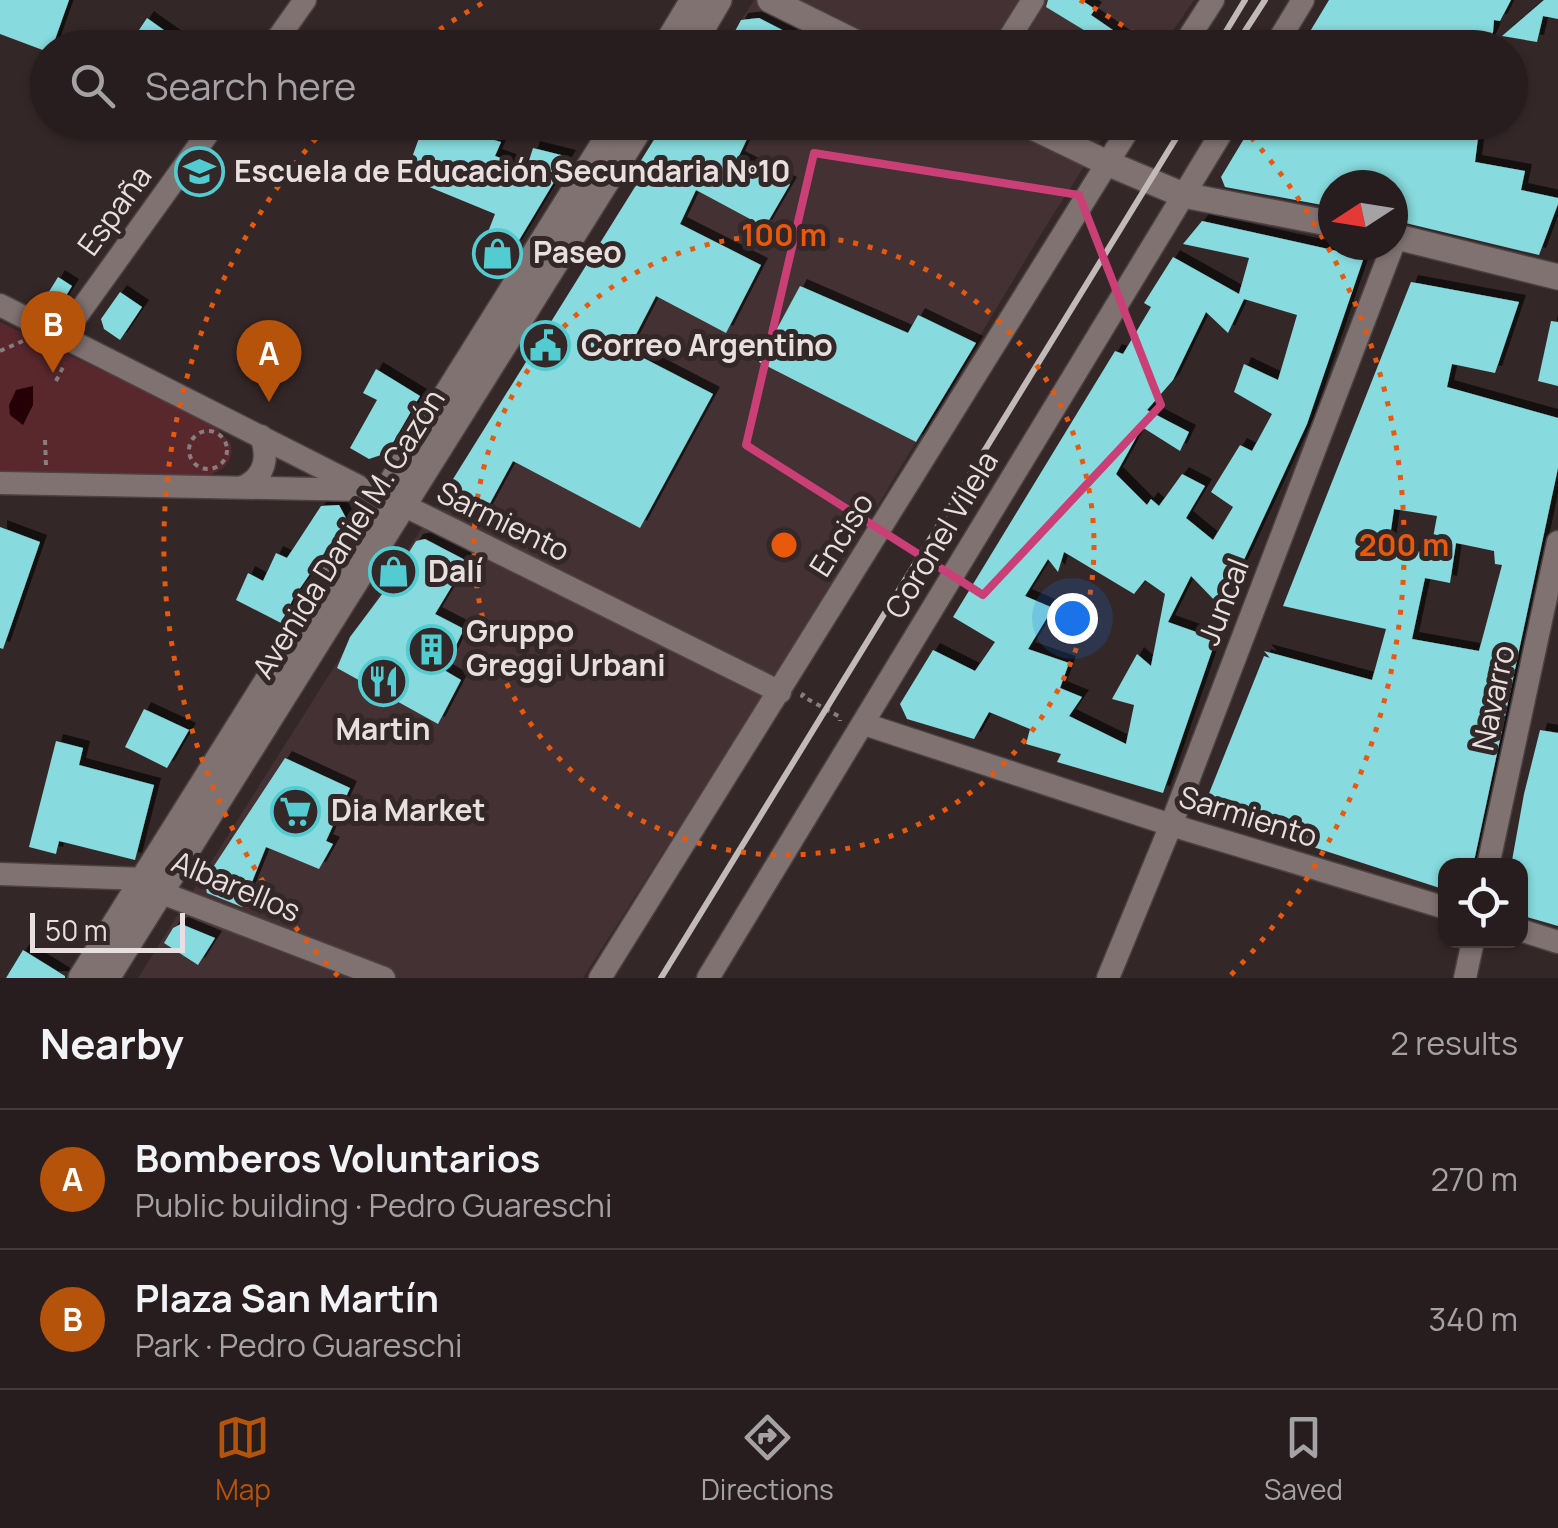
<!DOCTYPE html>
<meta charset="utf-8">
<style>
:root{--surface:#271d1e;--page:#332a2b;--text:#f1f3f6;--muted:#a4a2a4;--line:#433b3c;--accent:#b45309}
body{margin:0;font-family:Manrope,sans-serif;background:var(--page);color:var(--text)}
.controls{position:absolute;right:30px;bottom:30px;display:grid;overflow:hidden;border-radius:20px;box-shadow:0 2px 8px #0004}
.controls button{width:90px;height:90px;display:grid;place-items:center;padding:0;border:0;border-bottom:2px solid var(--line);background:var(--surface);color:var(--text);font:50px sans-serif}
.compass{position:absolute;left:1318px;top:170px;width:90px;height:90px;border-radius:50%;background:var(--surface);box-shadow:0 2px 8px #0004;rotate:258deg}
.scale{position:absolute;left:30px;bottom:25px;width:155px;box-sizing:border-box;padding-left:10px;border:5px solid #e8e0e0;border-top:0;font-size:28px;line-height:35px;white-space:nowrap;color:#e8e0e0;-webkit-text-stroke:8px #342728;paint-order:stroke}
.you{position:absolute;left:1072px;top:618px;width:35px;height:35px;margin:-25px;border:8px solid #fff;border-radius:50%;background:#1a73e8;box-shadow:0 0 0 15px #1a73e833}
.badge{display:grid;place-items:center;width:65px;height:65px;border-radius:50%;background:var(--accent);color:#fff;font-size:32px;font-weight:700}
.pin{position:absolute;translate:-50% -82px;filter:drop-shadow(0 2px 5px #0008)}
.pin::after{content:'';position:absolute;top:52px;width:35px;height:30px;background:inherit;clip-path:polygon(0 0,100% 0,50% 100%)}
.list{margin:0;padding:0;list-style:none}
h2{display:flex;justify-content:space-between;align-items:center;height:130px;margin:0;padding:0 40px;font-size:42px}
h2 small{font-size:32px;font-weight:400;color:var(--muted)}
.list li{display:grid;grid-template-columns:65px 1fr auto;gap:30px;align-items:center;box-sizing:border-box;height:140px;padding:0 40px;border-top:2px solid var(--line)}
.list b{display:block;font-size:38px;white-space:nowrap}
.list p{margin:0;font-size:32px;white-space:nowrap;color:var(--muted)}
.list em{font-size:32px;font-style:normal;color:var(--muted)}
.icon{flex:none;width:55px;height:55px;fill:none;stroke:currentColor;stroke-width:2;stroke-linecap:round;stroke-linejoin:round}
.map{position:relative;flex:none;width:1558px;height:978px;overflow:hidden}
.search{position:absolute;background:var(--surface);box-shadow:0 2px 8px #0004;left:30px;right:30px;top:30px;height:110px;display:flex;align-items:center;gap:25px;box-sizing:border-box;padding:0 35px;border-radius:55px;color:var(--muted);font-size:38px}
.sheet{height:410px;background:var(--surface)}
nav{display:flex;justify-content:space-around;align-items:center;box-sizing:border-box;height:140px;border-top:2px solid var(--line);background:var(--surface);font-size:28px;color:var(--muted)}
nav a{display:grid;justify-items:center;gap:5px}
nav .on{color:var(--accent)}
.map>svg:first-child{display:block}
.built{fill:#443133}
.green{fill:#58282d}
.water{fill:#250107}
.building{fill:#87dadd;fill-rule:evenodd;filter:url(#shadow)}
.lines{fill:none;stroke-linecap:round;stroke-linejoin:round}
.minor-casing{stroke:#4c4243;stroke-width:25}
.tertiary-casing{stroke:#4c4243;stroke-width:28}
.secondary-casing{stroke:#4c4243;stroke-width:28}
.path{stroke:#897e7f;stroke-width:4;stroke-dasharray:5 5;stroke-linecap:butt}
.minor{stroke:#817272;stroke-width:22}
.tertiary{stroke:#817272;stroke-width:25}
.secondary{stroke:#817272;stroke-width:25}
.rail{stroke:#c2b9b9;stroke-width:6}
.marked{fill:none;stroke:#ca4076;stroke-width:8;stroke-linejoin:round}
.ring{fill:none;stroke:#e8590c;stroke-width:5;stroke-dasharray:5 10}
.labels{text-anchor:middle;stroke-width:10;stroke-linejoin:round;paint-order:stroke}
.poi-label{font-size:30px;font-weight:bold;fill:#e8e0e0;stroke:#342728;text-anchor:start}
.street-label{font-size:30px;fill:#e8e0e0;stroke:#342728}
.centre{fill:#e8590c;stroke:#342728;stroke-width:5}
.ring-label{font-size:30px;text-anchor:middle;font-weight:bold;fill:#e8590c;stroke:#342728;stroke-width:10;stroke-linejoin:round;paint-order:stroke}
</style>
<div class="map">
<svg width="1558" height="978" viewBox="0 0 1558 978">
<defs>
<filter id="shadow"><feDropShadow dx="7" dy="-7" stdDeviation="0" flood-color="#0009"/></filter>
</defs>
<rect width="100%" height="100%" fill="#342728"/>
<!-- built -->
<g class="built">
<path d="M754 0H1194L1162 47 724 48Z"/>
<path d="M677 123H1112L1044 229 762 698 583 978H138Z"/>
</g>
<!-- green -->
<path class="green" d="M0 322 212 423 231 444C234 462 223 470 207 476L0 472Z"/>
<!-- water -->
<path class="water" d="M33 386V405L23 425 10 415 9 405 16 390Z"/>
<!-- building -->
<g class="building">
<path d="M0 0H69L52 48H48V52L0 34Z"/>
<path d="M1048 0H1081L1095 9 1091 15 1139 48H1083L1092 35 1046 7Z"/>
<path d="M1329 0H1511L1500 21 1494 20 1493 32 1485 48H1300Z"/>
<path d="M1544 0H1558V19L1543 16 1537 42 1502 36Z"/>
<path d="M147 18 189 48H127Z"/>
<path d="M759 18 794 36 788 48H726L741 20Z"/>
<path d="M665 122H755L738 158 790 184 765 227 696 190 680 224 761 265 726 333 656 296 628 350 713 394 640 528 513 461 482 518 446 500 445 492 648 166 640 162Z"/>
<path d="M1254 122H1480L1475 162 1525 171 1521 190 1558 198V204L1539 255 1393 220V185H1333V207L1225 187 1221 177Z"/>
<path d="M435 123 501 142 495 156 527 167 533 148 569 157 515 247 486 237 495 214 405 177 419 138 430 140Z"/>
<path d="M1202 221 1364 257 1307 424 1242 564 1219 605 1191 576 1168 622 1216 639 1163 793 1057 762 1061 754 1026 744 1030 729 989 712 974 739 907 719 900 704 933 650 975 671 995 642 953 617 1115 351 1123 354 1151 307 1144 303 1173 257 1239 294 1249 258 1183 244ZM1244 299 1297 315 1278 380 1244 364 1234 392 1272 414 1252 451 1240 445 1211 492 1233 507 1213 540 1186 518 1205 486 1182 474 1159 506 1151 499 1147 505 1116 474 1142 427 1180 451 1189 432 1147 410 1173 380 1206 312 1228 333ZM1064 552 1134 594 1145 580 1165 594 1151 666 1137 654 1112 699 1134 705 1126 744 1069 716 1082 697 1060 688 1069 663 1028 649 1053 608 1025 596 1048 559 1058 572Z"/>
<path d="M58 277 72 286 57 310 39 308Z"/>
<path d="M1411 282 1519 302 1495 373 1452 364 1447 387 1558 418V468L1473 866H1446V890L1202 811 1264 656 1270 658 1264 651 1372 680 1386 629 1283 606ZM1394 509 1437 516 1430 554 1389 544ZM1456 543 1494 551 1495 564 1502 565 1479 651 1412 639 1425 578 1450 583Z"/>
<path d="M800 286 908 333 918 315 976 343 916 442 759 362Z"/>
<path d="M120 292 142 307 120 340 104 329 101 319Z"/>
<path d="M1551 321 1558 322V386L1538 381Z"/>
<path d="M376 369 420 396 387 453 369 459 350 448 377 400 363 393Z"/>
<path d="M339 505 347 520 294 597 281 623 236 600 248 573 263 581 276 553 287 558 321 506Z"/>
<path d="M0 527 40 542 3 649 0 648Z"/>
<path d="M425 539 467 561 435 614 464 629 444 670 461 680 438 724 337 668 350 637 386 589 416 541Z"/>
<path d="M144 709 189 730 167 768 125 747Z"/>
<path d="M1540 730 1558 733V926L1520 915V866H1511L1524 794Z"/>
<path d="M56 741 83 748 79 765 154 785 135 860 59 841 56 854 29 847Z"/>
<path d="M285 758 350 788 326 841 333 844 319 869 266 847 242 907 207 893 204 881Z"/>
<path d="M181 924 215 938 198 965 164 943 173 928Z"/>
<path d="M23 950 65 976V978H6Z"/>
</g>
<g class="lines">
<defs>
<g id="minor">
<path d="M271 48 305 0"/>
<path d="M1003 48 1033 0"/>
<path d="M1182 48 1213 0"/>
<path d="M1274 48 1303 0"/>
<path d="M0 305 358 486"/>
<path d="M63 335 216 122"/>
<path d="M0 483 366 490 385 496 780 692"/>
<path d="M243 487C265 477 269 458 261 436"/>
<path d="M864 724 1171 825 1446 908"/>
<path d="M1488 866 1558 542"/>
<path d="M0 874 144 879 162 893 384 978"/>
<path d="M1520 930 1558 942"/>
<path d="M600 978 1133 122"/>
<path d="M708 978 1228 122"/>
<path d="M1108 978 1171 825 1393 245"/>
<path d="M1465 978 1473 941"/>
</g>
<g id="tertiary">
<path d="M770 0 867 48"/>
<path d="M1022 122 1107 163 1183 195 1333 224"/>
<path d="M1393 236 1558 277"/>
</g>
<g id="secondary">
<path d="M664 48 693 0"/>
<path d="M691 48 719 0"/>
<path d="M81 978 617 122"/>
<path d="M107 978 644 122"/>
</g>
</defs>
<!-- minor casing -->
<use href="#minor" class="minor-casing"/>
<!-- tertiary casing -->
<use href="#tertiary" class="tertiary-casing"/>
<!-- secondary casing -->
<use href="#secondary" class="secondary-casing"/>
<!-- path -->
<g class="path">
<path d="M0 351 23 341"/>
<path d="M56 381 65 363"/>
<circle cx="208" cy="450" r="19"/>
<path d="M45 440 46 465"/>
<path d="M804 693 802 696 840 717V721"/>
</g>
<!-- minor -->
<use href="#minor" class="minor"/>
<!-- tertiary -->
<use href="#tertiary" class="tertiary"/>
<!-- secondary -->
<use href="#secondary" class="secondary"/>
<!-- rail -->
<g class="rail">
<path d="M1216 48 1245 0"/>
<path d="M1234 48 1265 0"/>
<path d="M661 978 1186 122"/>
</g>
</g>
<!-- marked area -->
<path class="marked" d="M814 153 1079 195 1161 405 983 595 746 445Z"/>
<!-- distance rings -->
<g class="ring">
<circle cx="784" cy="545" r="310"/>
<path d="M338 976A620 620 0 0 1 327 126M415 47A620 620 0 0 1 488 0M1080 0A620 620 0 0 1 1153 47M1241 126A620 620 0 0 1 1230 976"/>
</g>
<!-- icons -->
<defs>
<symbol id="school-ring" viewBox="-11 -11 22 22"><circle r="9.5" fill="#342728" stroke="#52ccd0" stroke-width="1.5"/><path d="M0-5L7-2L0 1L-7-2ZM-4 1L0 2.5L4 1V4Q0 6-4 4Z" fill="#52ccd0"/></symbol>
<symbol id="shop-ring" viewBox="-11 -11 22 22"><circle r="9.5" fill="#342728" stroke="#52ccd0" stroke-width="1.5"/><path d="M-5-2.5h2.3a2.7 3.5 0 0 1 5.4 0H5L5.5 6h-11ZM-1.5-2.5h3a1.5 2.3 0 0 0-3 0Z" fill="#52ccd0"/></symbol>
<symbol id="civic-ring" viewBox="-11 -11 22 22"><circle r="9.5" fill="#342728" stroke="#52ccd0" stroke-width="1.5"/><path d="M-.6-6.5H3V-4.5H.6V-3L4-1V1h2V6H-6V1h2V-1L-.6-3ZM-1.2 2.5V6h2.4V2.5Z" fill="#52ccd0"/></symbol>
<symbol id="building-ring" viewBox="-11 -11 22 22"><circle r="9.5" fill="#342728" stroke="#52ccd0" stroke-width="1.5"/><path d="M-4-6H4V6H1V3H-1V6H-4ZM-2.5-4.3h1.7v1.8h-1.7ZM.8-4.3h1.7v1.8H.8ZM-2.5-1h1.7V.8h-1.7ZM.8-1h1.7V.8H.8Z" fill="#52ccd0"/></symbol>
<symbol id="restaurant-ring" viewBox="-11 -11 22 22"><circle r="9.5" fill="#342728" stroke="#52ccd0" stroke-width="1.5"/><path d="M-5-6h1v4h1v-4h1v4h1v-4h1v5L-1.5 .5V6h-2V.5L-5-1ZM5-6V6H3V1.5H1.5Q1.5-4 5-6Z" fill="#52ccd0"/></symbol>
<symbol id="supermarket-ring" viewBox="-11 -11 22 22"><circle r="9.5" fill="#342728" stroke="#52ccd0" stroke-width="1.5"/><path d="M-6-5.5h2.5l.6 2H6L4.5 2H-2.5L-4.4-4H-6ZM-1.5 3.2a1.3 1.3 0 1 0 .1 0ZM3 3.2a1.3 1.3 0 1 0 .1 0Z" fill="#52ccd0"/></symbol>
</defs>
<g fill-rule="evenodd">
<use href="#school-ring" x="172" y="144" width="55" height="55"/>
<use href="#shop-ring" x="470" y="226" width="55" height="55"/>
<use href="#civic-ring" x="518" y="318" width="55" height="55"/>
<use href="#shop-ring" x="366" y="544" width="55" height="55"/>
<use href="#building-ring" x="404" y="622" width="55" height="55"/>
<use href="#restaurant-ring" x="356" y="654" width="55" height="55"/>
<use href="#supermarket-ring" x="268" y="784" width="55" height="55"/>
</g>
<g class="labels">
<!-- poi labels -->
<g class="poi-label">
<text x="234" y="182">Escuela de Educación Secundaria Nº10</text>
<text x="533" y="263">Paseo</text>
<text x="581" y="356">Correo Argentino</text>
<text x="428" y="582">Dalí</text>
<text x="466" y="642">Gruppo<tspan x="466" dy="34">Greggi Urbani</tspan></text>
<text x="383" y="740" text-anchor="middle">Martin</text>
<text x="331" y="821">Dia Market</text>
</g>
<!-- street labels -->
<g class="street-label">
<text transform="translate(115 211) rotate(-54)" y="10">España</text>
<text transform="translate(503 522) rotate(26)" y="10">Sarmiento</text>
<text transform="translate(349 534) rotate(-58)" y="10">Avenida Daniel M. Cazón</text>
<text transform="translate(842 535) rotate(-58)" y="10">Enciso</text>
<text transform="translate(942 535) rotate(-59)" y="10">Coronel Vilela</text>
<text transform="translate(1224 602) rotate(-69)" y="10">Juncal</text>
<text transform="translate(1494 698) rotate(-78)" y="10">Navarro</text>
<text transform="translate(1248 817) rotate(17)" y="10">Sarmiento</text>
<text transform="translate(236 887) rotate(23)" y="10">Albarellos</text>
</g>
</g>
<circle cx="784" cy="545" r="15" class="centre"/>
<g class="ring-label">
<text x="784" y="246">100 m</text>
<text x="1404" y="556">200 m</text>
</g>
</svg>
<div class="controls">
<button><svg class="icon" aria-label="locate" viewBox="0 0 24 24"><circle cx="12" cy="12" r="6"/><path d="M12 2v4M12 18v4M2 12h4M18 12h4"/></svg></button>
</div>
<svg class="compass" viewBox="-18 -18 36 36"><path d="M0-13l5 13h-10z" fill="#e53935"/><path d="M0 13l5-13h-10z" fill="#a4a2a4"/></svg>
<div class="scale">50 m</div>
<div class="you"></div>
<div class="pin badge" style="left:269px;top:402px">A</div>
<div class="pin badge" style="left:53px;top:373px">B</div>
<div class="search"><svg class="icon" aria-label="search" viewBox="0 0 24 24"><circle cx="10" cy="10" r="6"/><path d="M15 15l6 6"/></svg>Search here</div>
</div>
<section class="sheet">
<h2>Nearby<small>2 results</small></h2>
<ul class="list">
<li><span class="badge">A</span><div><b>Bomberos Voluntarios</b><p>Public building · Pedro Guareschi</p></div><em>270 m</em></li>
<li><span class="badge">B</span><div><b>Plaza San Martín</b><p>Park · Pedro Guareschi</p></div><em>340 m</em></li>
</ul>
</section>
<nav>
<a class="on"><svg class="icon" aria-label="map" viewBox="0 0 24 24"><path d="M3 6l6-2 6 2 6-2v14l-6 2-6-2-6 2zM9 4v14M15 6v14"/></svg>Map</a>
<a><svg class="icon" aria-label="directions" viewBox="0 0 24 24"><path d="M12 3l9 9-9 9-9-9zM9 14v-3h6M13 9l2 2-2 2"/></svg>Directions</a>
<a><svg class="icon" aria-label="saved" viewBox="0 0 24 24"><path d="M7 4h10v16l-5-4-5 4z"/></svg>Saved</a>
</nav>
